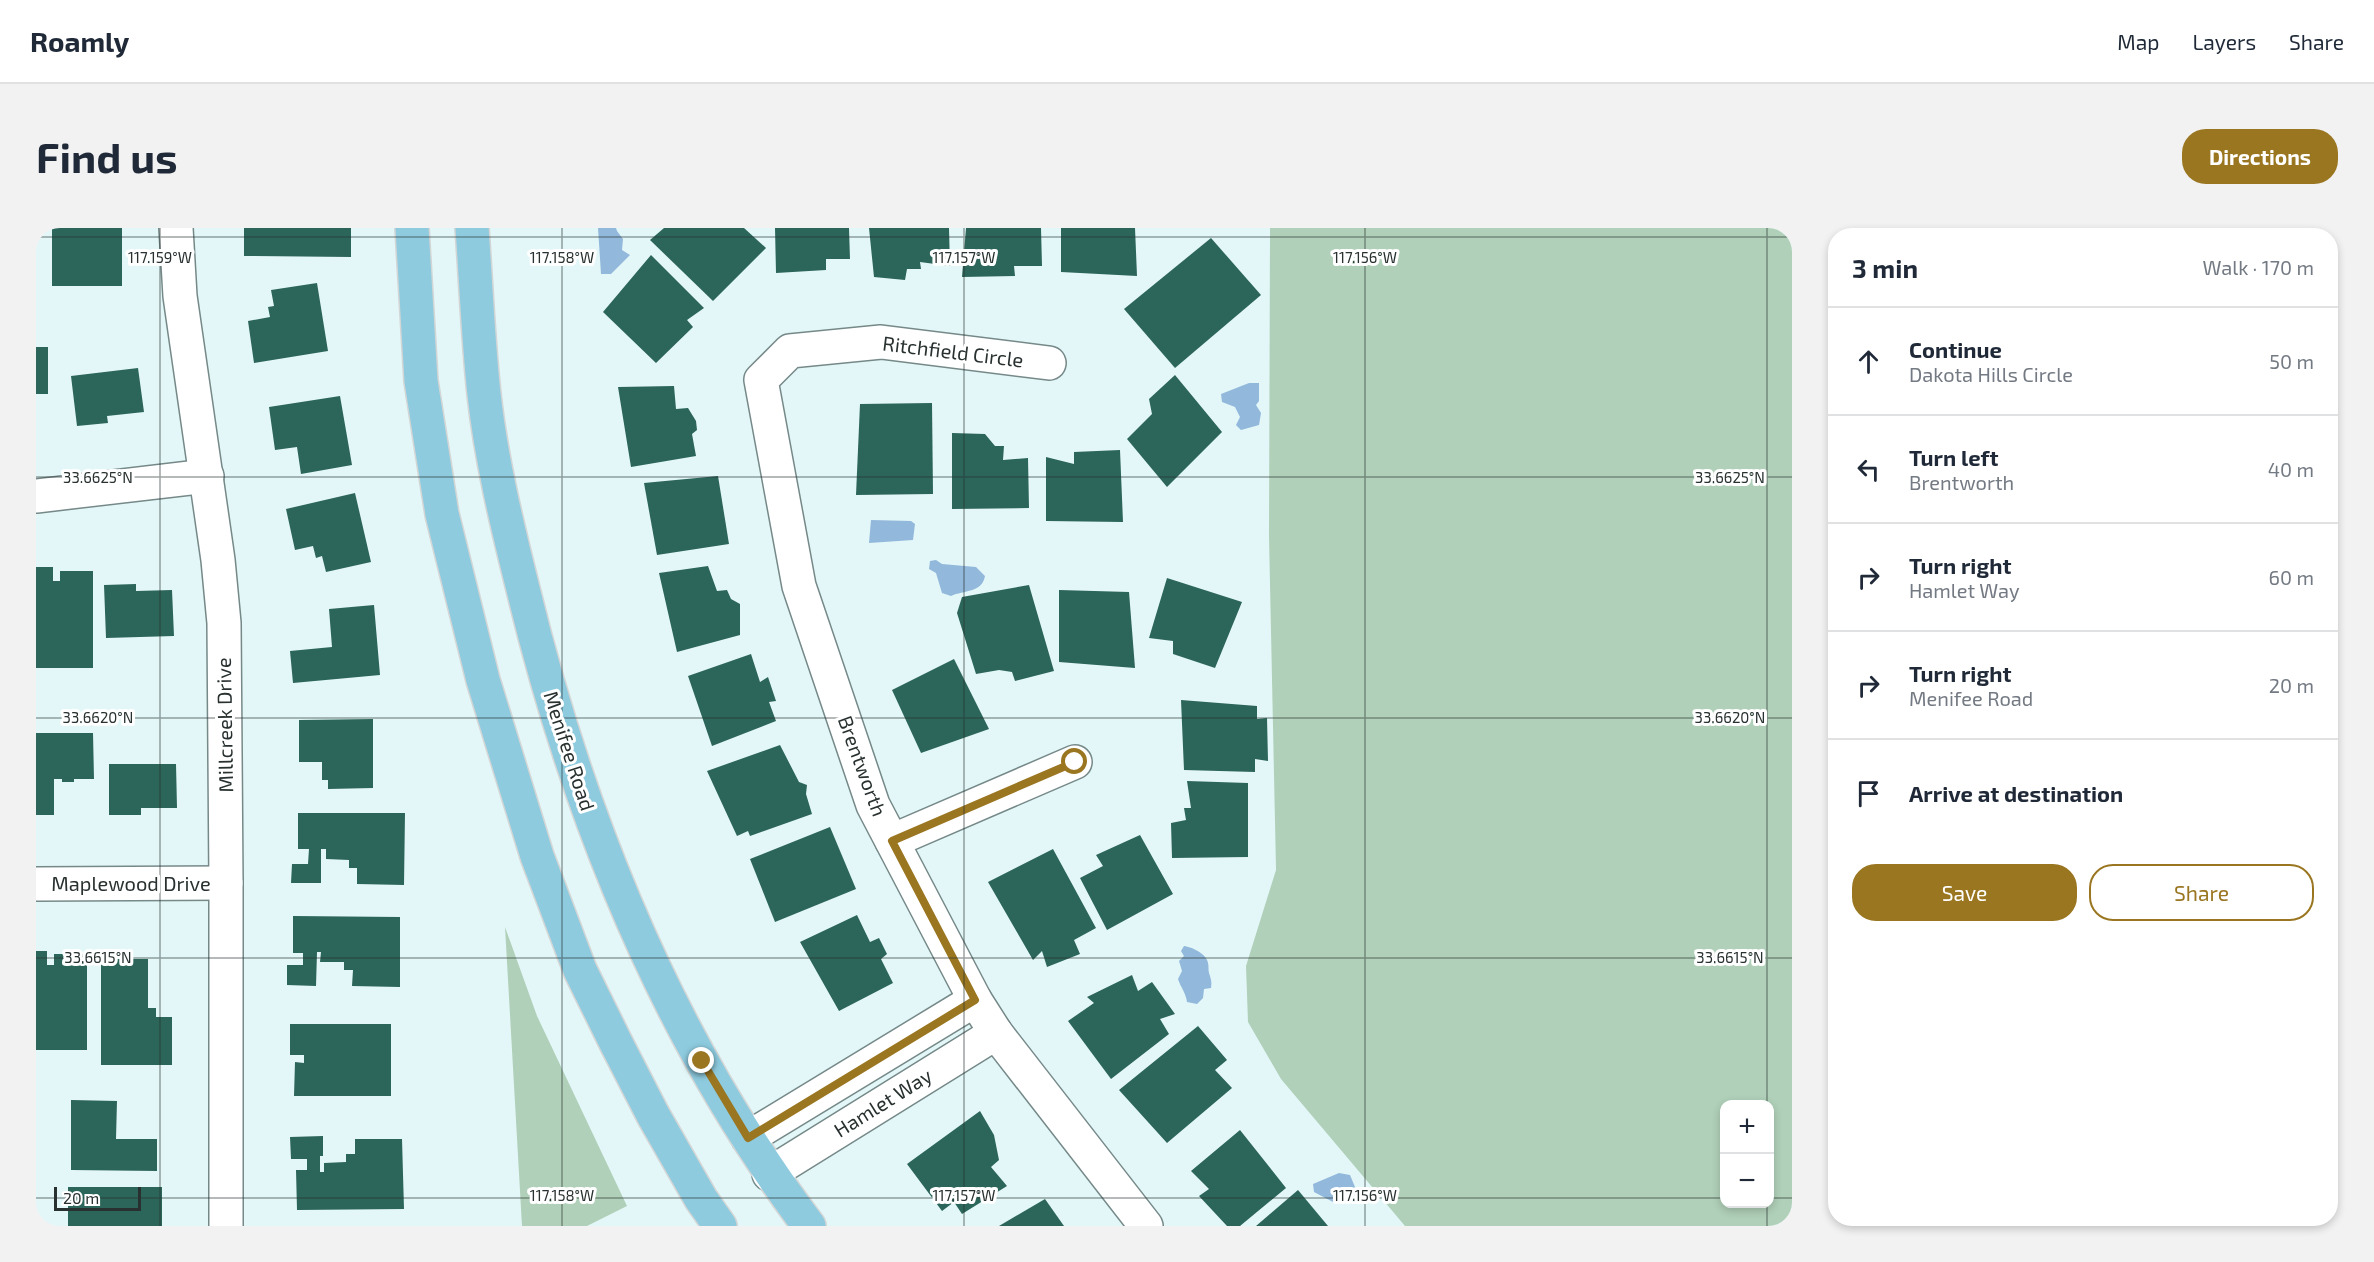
<!DOCTYPE html>
<meta charset="utf-8">
<style>
:root{--surface:#fff;--page:#f2f2f3;--text:#1f2937;--muted:#747a83;--line:#e0e1e3;--accent:#9a7621}
body{margin:0;font-family:"Exo 2",sans-serif;background:var(--page);color:var(--text)}
.controls{position:absolute;right:18px;bottom:18px;display:grid;overflow:hidden;border-radius:12px;box-shadow:0 3px 9px #0003}
.controls button{width:54px;height:54px;display:grid;place-items:center;padding:0;border:0;border-bottom:2px solid var(--line);background:var(--surface);color:var(--text);font:30px sans-serif}
.scale{position:absolute;left:18px;bottom:15px;width:87px;box-sizing:border-box;padding-left:6px;border:3px solid #283030;border-top:0;font-size:16px;line-height:21px;white-space:nowrap;color:#283030;-webkit-text-stroke:4px #fff;paint-order:stroke}
.stop{position:absolute;width:18px;height:18px;margin:-14px;border:4px solid #9a7621;border-radius:50%;background:#fff}
.stop.end{background:#9a7621;border-color:#fff;box-shadow:0 2px 6px #0008}
.list{margin:0;padding:0;list-style:none}
h2{display:flex;justify-content:space-between;align-items:center;height:78px;margin:0;padding:0 24px;font-size:26px}
h2 small{font-size:20px;font-weight:400;color:var(--muted)}
.list li{display:grid;grid-template-columns:39px 1fr auto;gap:18px;align-items:center;box-sizing:border-box;height:108px;padding:0 24px;border-top:2px solid var(--line)}
.list b{display:block;font-size:22px;white-space:nowrap}
.list p{margin:0;font-size:20px;white-space:nowrap;color:var(--muted)}
.list em{font-size:20px;font-style:normal;color:var(--muted)}
.actions{display:flex;gap:12px;padding:18px 24px}
.actions a{flex:1;padding:14px 0;border:2px solid var(--accent);border-radius:24px;text-align:center;font-size:21px;color:var(--accent)}
.actions .main{background:var(--accent);color:#fff}
.icon{flex:none;width:33px;height:33px;fill:none;stroke:currentColor;stroke-width:2;stroke-linecap:round;stroke-linejoin:round}
.map{position:relative;flex:none;width:1756px;height:998px;overflow:hidden;border-radius:24px}
header{display:flex;align-items:center;gap:36px;box-sizing:border-box;height:84px;padding:0 30px;background:var(--surface);border-bottom:2px solid var(--line)}
header strong{font-size:28px}
nav{display:flex;gap:33px;margin-inline-start:auto;font-size:21px}
.intro{display:flex;align-items:center;justify-content:space-between;box-sizing:border-box;height:144px;padding:0 36px}
h1{margin:0;font-size:42px}
.button{padding:15px 27px;border-radius:24px;background:var(--accent);color:#fff;font-size:21px;font-weight:700}
main{display:flex;gap:36px;padding:0 36px}
aside{flex:1;background:var(--surface);border-radius:24px;box-shadow:0 3px 9px #0003}
.map>svg:first-child{display:block}
.green{fill:#b0d0b9;fill-rule:evenodd}
.water{fill:#92b8db}
.building{fill:#2c6559}
.lines{fill:none;stroke-linecap:round;stroke-linejoin:round}
.minor-casing{stroke:#768989;stroke-width:36}
.primary-casing{stroke:#d4d6d6;stroke-width:36}
.minor{stroke:#fff;stroke-width:33}
.primary{stroke:#8ecbdf;stroke-width:33}
.route{stroke:#9a7621;stroke-width:8}
.ticks{fill:none;stroke:#283030;stroke-width:1.5;stroke-opacity:0.45}
.labels{text-anchor:middle;stroke-width:6;stroke-linejoin:round;paint-order:stroke}
.street-label{font-size:20px;fill:#283030;stroke:#fff}
.ticks-label{font-size:15px;text-anchor:middle;fill:#283030;stroke:#fff;stroke-width:6;stroke-linejoin:round;paint-order:stroke}
</style>
<header>
<strong>Roamly</strong>
<nav><a>Map</a><a>Layers</a><a>Share</a></nav>
</header>
<div class="intro"><h1>Find us</h1><a class="button">Directions</a></div>
<main>
<div class="map">
<svg width="1756" height="998" viewBox="0 0 1756 998">
<rect width="100%" height="100%" fill="#e3f7f8"/>
<!-- green -->
<g class="green">
<path d="M1234 0H1756V998H1369L1245 851 1212 794 1210 738 1240 642 1233 308ZM1734 876V976H1688V876Z"/>
<path d="M469 699 501 788 591 978 551 998H486Z"/>
</g>
<!-- water -->
<g class="water">
<path d="M562 0H580L581 3 587 11 586 22 594 27 575 46H565Z"/>
<path d="M1213 155H1223V173L1220 177 1225 185 1223 197 1205 202 1200 197 1204 189 1199 179 1186 174 1185 166Z"/>
<path d="M835 292 875 293 879 296 877 312 833 315Z"/>
<path d="M900 332 906 336 940 339 949 348C946 365 928 362 915 368L906 365 900 345 893 341 894 333Z"/>
<path d="M1148 718C1156 719 1171 726 1172 735 1173 738 1172 742 1173 745 1175 751 1176 754 1175 760L1168 761 1167 770 1161 776 1151 774C1150 765 1145 760 1142 751L1146 743 1143 733 1148 728 1145 723Z"/>
<path d="M1303 945 1314 947 1319 959 1299 975 1278 964 1277 956Z"/>
</g>
<!-- building -->
<g class="building">
<rect x="16" y="0" width="70" height="58"/>
<path d="M208 0H315V29L208 28Z"/>
<path d="M628 0H708L730 20 677 73 614 12Z"/>
<path d="M739 0H813L814 31H790V42L740 45Z"/>
<path d="M833 0H913L914 38 884 34 885 41H871L869 52 838 49Z"/>
<path d="M930 0H1005L1006 38H978L979 48 926 49Z"/>
<path d="M1025 0H1099L1101 48 1025 44Z"/>
<path d="M1175 10 1225 67 1139 140 1088 81Z"/>
<path d="M615 27 668 80 651 92 657 99 620 135 567 84Z"/>
<path d="M281 55 292 123 218 135 212 93 234 89 232 79 238 78 235 62Z"/>
<rect x="0" y="119" width="12" height="47"/>
<path d="M102 140 108 184 71 188 72 195 41 198 35 148Z"/>
<path d="M1139 147 1186 204 1131 259 1091 211 1116 186 1113 171Z"/>
<path d="M638 158 640 181 652 180 660 193 661 202 656 206 660 228 595 239 582 159Z"/>
<path d="M304 168 316 237 265 246 261 219 239 222 233 179Z"/>
<path d="M896 175 897 266 820 267 824 176Z"/>
<path d="M916 205 949 206 959 218H968L967 232 992 230 993 280 916 281Z"/>
<path d="M1084 222 1087 294 1010 293V229L1038 236V224Z"/>
<path d="M682 248 693 316 621 327 608 255Z"/>
<path d="M319 265 335 334 290 344 286 328 280 330 277 318 259 322 250 281Z"/>
<path d="M672 338 681 363 691 362 695 371 704 376V407L641 424 623 345Z"/>
<path d="M0 339H17V353H24V343H57V440H0Z"/>
<path d="M1131 350 1206 374 1179 440 1137 426V413L1113 410Z"/>
<path d="M100 356V363L136 362 138 408 70 410 68 357Z"/>
<path d="M993 357 1018 443 979 453 976 444 963 442 940 446 921 385 926 369Z"/>
<path d="M1023 362 1093 364 1099 440 1023 434Z"/>
<path d="M338 377 344 447 257 455 254 423 296 419 293 381Z"/>
<path d="M715 426 724 454 732 449 740 473 733 474 740 493 676 518 652 448Z"/>
<path d="M918 431 953 501 885 525 856 462Z"/>
<path d="M1145 472 1221 478V491L1231 490 1232 533 1219 531V544L1148 542Z"/>
<path d="M337 491V560L292 561V552H286V534H263V492Z"/>
<path d="M0 505H57L58 551H38V554H26V551H18V587H0Z"/>
<path d="M744 517 763 554 771 557 770 566 776 586 714 608 712 603 701 608 671 543Z"/>
<path d="M73 536H140L141 580H105V587H73Z"/>
<path d="M1151 553 1212 555V629L1136 630 1135 595 1150 592 1148 580H1155Z"/>
<path d="M262 585H369L368 657 321 656V640H313V632L290 631V621H285V655H255L256 636H272L273 621H262Z"/>
<path d="M794 599 820 661 739 694 714 631Z"/>
<path d="M1104 607 1137 666 1071 702 1044 650 1067 638 1060 627Z"/>
<path d="M1017 621 1060 700 1038 712 1044 726 1011 739 1006 723 997 732 952 654Z"/>
<path d="M821 687 834 714 843 710 851 726 845 731 857 755 803 783 764 714Z"/>
<path d="M257 688 364 689V759L316 758 317 742H308V734H284L285 724H281L280 758 251 757V737H267V725H257Z"/>
<path d="M0 723H11V737H18V726H51V822H0Z"/>
<path d="M65 731H112V780H120V789H136V837H65Z"/>
<path d="M1096 747 1102 763 1116 754 1139 786 1124 791 1133 806 1075 851 1032 793 1058 775 1051 769Z"/>
<path d="M254 796H355V868H258L259 834 268 835V827H254Z"/>
<path d="M1162 798 1191 832 1179 842 1196 860 1131 915 1083 862Z"/>
<path d="M35 872 81 873 80 911H121V943L35 942Z"/>
<path d="M944 883 958 907 963 932 955 939 971 958 926 986 918 974 906 983 871 936Z"/>
<path d="M1204 902 1250 960 1204 998H1191L1163 968 1173 961 1155 943Z"/>
<path d="M287 908V928H284V944H288V935L310 934V926H319V911H366L368 981 261 982 260 942H271V931H255L254 909Z"/>
<rect x="32" y="959" width="94" height="39"/>
<path d="M1262 962 1292 998H1220Z"/>
<path d="M1009 971 1028 998H963Z"/>
</g>
<g class="lines">
<defs>
<g id="minor">
<path d="M140 0 144 68 182 332 188 395 190 655V998"/>
<path d="M1013 135 845 114 754 123 725 152 763 358 837 577 939 772 960 805 1110 998"/>
<path d="M0 268 171 248"/>
<path d="M856 613 1039 534"/>
<path d="M0 656 190 655"/>
<path d="M712 910 939 772"/>
<path d="M733 946 960 805"/>
</g>
<g id="primary">
<path d="M376 0 385 153 406 286 447 452 501 628 544 742 580 815 617 887 665 971 684 998"/>
<path d="M436 0C440 55 442 111 448 166 455 231 471 297 487 361 542 588 631 810 773 998"/>
</g>
</defs>
<!-- minor casing -->
<use href="#minor" class="minor-casing"/>
<!-- primary casing -->
<use href="#primary" class="primary-casing"/>
<!-- minor -->
<use href="#minor" class="minor"/>
<!-- primary -->
<use href="#primary" class="primary"/>
</g>
<g class="lines">
<!-- route -->
<path class="route" d="M666 833 712 910 939 772 856 613 1039 534"/>
</g>
<!-- ticks -->
<path class="ticks" d="M124 0V998M526 0V998M928 0V998M1329 0V998M1731 0V876M0 9H1756M0 249H1756M0 490H1756M0 730H1756M0 970H1688M1734 970H1756M1731 976V998"/>
<g class="labels">
<!-- street labels -->
<g class="street-label">
<text transform="translate(917 124) rotate(7)" y="7">Ritchfield Circle</text>
<text transform="translate(189 497) rotate(-91)" y="7">Millcreek Drive</text>
<text transform="translate(533 523) rotate(72)" y="7">Menifee Road</text>
<text transform="translate(826 538) rotate(70)" y="7">Brentworth</text>
<text x="95" y="663">Maplewood Drive</text>
<text transform="translate(847 875) rotate(-32)" y="7">Hamlet Way</text>
</g>
</g>
<g class="ticks-label">
<text x="124" y="35">117.159°W</text>
<text x="526" y="35">117.158°W</text>
<text x="928" y="35">117.157°W</text>
<text x="1329" y="35">117.156°W</text>
<text x="62" y="255">33.6625°N</text>
<text x="1694" y="255">33.6625°N</text>
<text x="62" y="495">33.6620°N</text>
<text x="1694" y="495">33.6620°N</text>
<text x="62" y="735">33.6615°N</text>
<text x="1694" y="735">33.6615°N</text>
<text x="526" y="973">117.158°W</text>
<text x="928" y="973">117.157°W</text>
<text x="1329" y="973">117.156°W</text>
</g>
</svg>
<div class="controls">
<button>+</button>
<button>−</button>
</div>
<div class="scale">20 m</div>
<div class="stop" style="left:1039px;top:534px"></div>
<div class="stop end" style="left:666px;top:833px"></div>
</div>
<aside>
<h2>3 min<small>Walk · 170 m</small></h2>
<ul class="list">
<li><svg class="icon" aria-label="ahead" viewBox="0 0 24 24"><path d="M12 20V5M6 11l6-6 6 6"/></svg><div><b>Continue</b><p>Dakota Hills Circle</p></div><em>50 m</em></li>
<li><svg class="icon" aria-label="left" viewBox="0 0 24 24"><path d="M17 20v-9H6M10 6l-5 5 5 5"/></svg><div><b>Turn left</b><p>Brentworth</p></div><em>40 m</em></li>
<li><svg class="icon" aria-label="right" viewBox="0 0 24 24"><path d="M7 20v-9h11M14 6l5 5-5 5"/></svg><div><b>Turn right</b><p>Hamlet Way</p></div><em>60 m</em></li>
<li><svg class="icon" aria-label="right" viewBox="0 0 24 24"><path d="M7 20v-9h11M14 6l5 5-5 5"/></svg><div><b>Turn right</b><p>Menifee Road</p></div><em>20 m</em></li>
<li><svg class="icon" aria-label="arrive" viewBox="0 0 24 24"><path d="M6 21V4h12l-3 4 3 4H6"/></svg><div><b>Arrive at destination</b></div></li>
</ul>
<div class="actions"><a class="main">Save</a><a>Share</a></div>
</aside>
</main>
